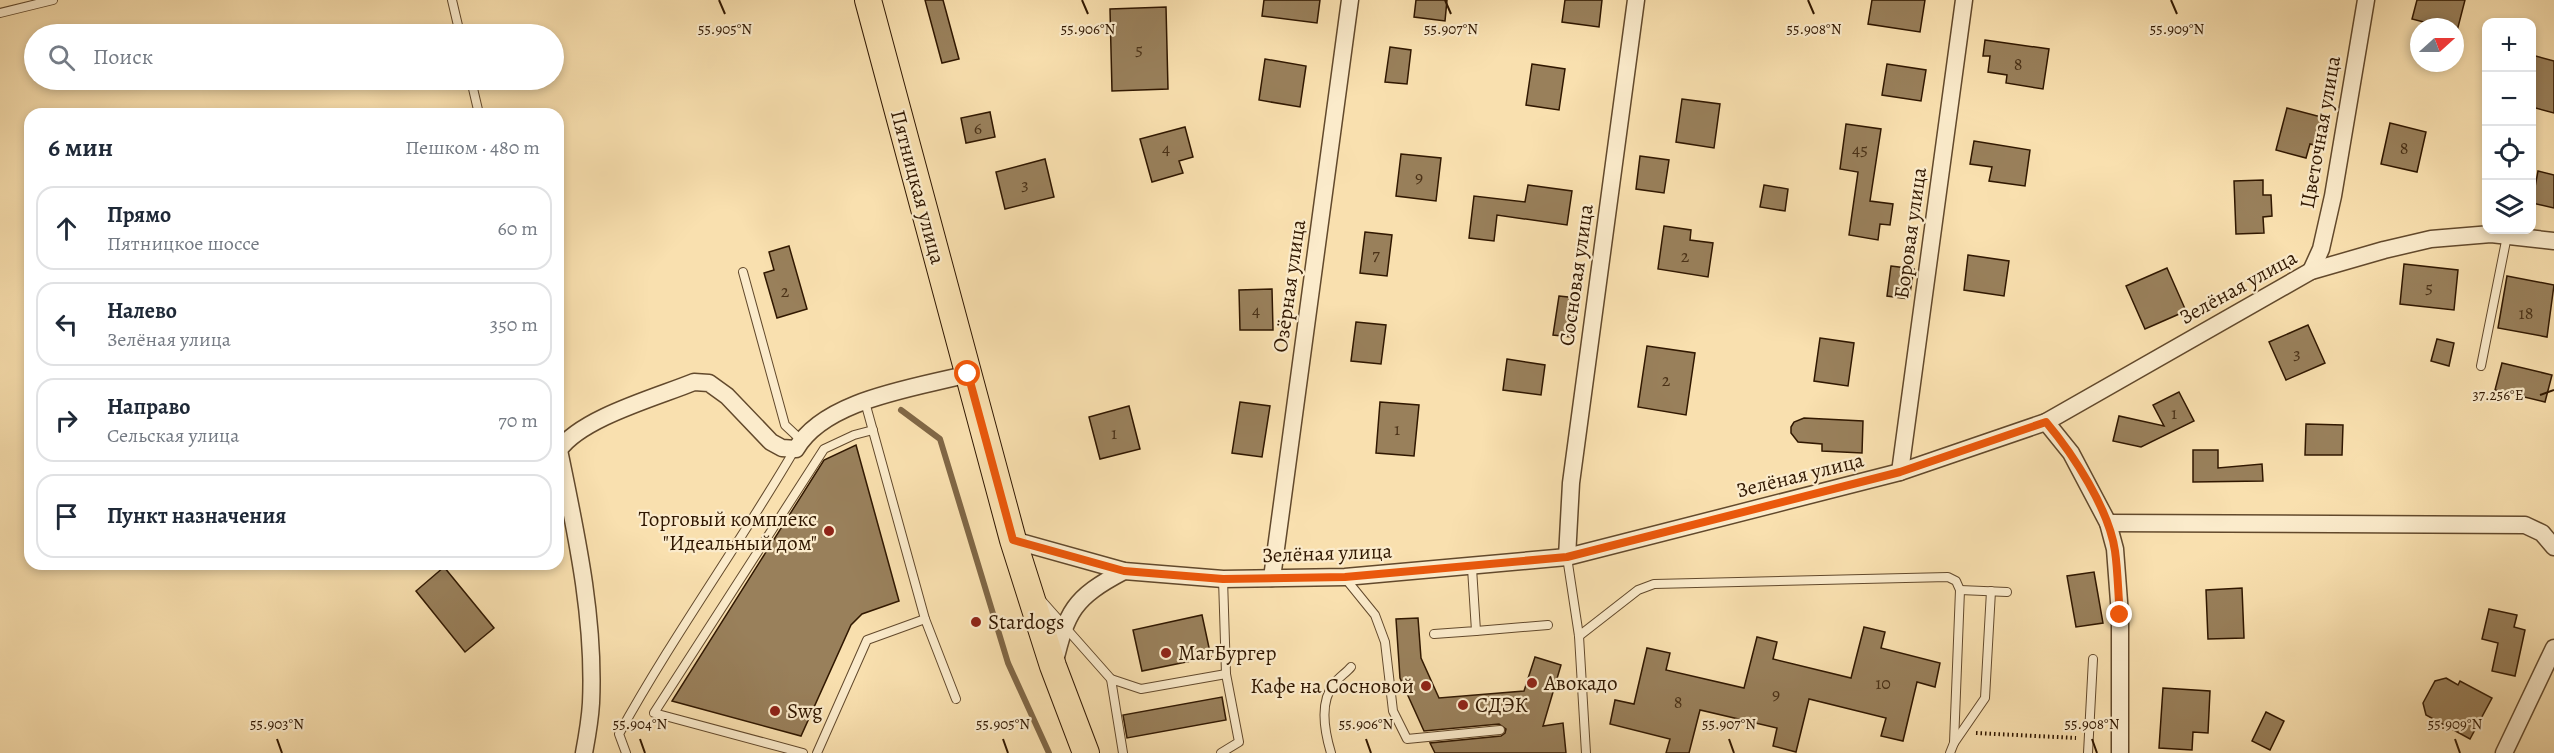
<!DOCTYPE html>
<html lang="ru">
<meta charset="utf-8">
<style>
:root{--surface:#fff;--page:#f6f6f7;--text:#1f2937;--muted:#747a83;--line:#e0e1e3}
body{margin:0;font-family:Alegreya,serif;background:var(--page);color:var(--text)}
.controls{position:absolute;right:18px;top:18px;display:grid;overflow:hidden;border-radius:12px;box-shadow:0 3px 9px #0003}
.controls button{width:54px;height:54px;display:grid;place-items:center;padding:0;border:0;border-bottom:2px solid var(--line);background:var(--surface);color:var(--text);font:30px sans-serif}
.compass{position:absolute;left:2410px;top:18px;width:54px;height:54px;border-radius:50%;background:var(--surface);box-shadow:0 3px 9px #0003;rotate:69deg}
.stop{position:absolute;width:18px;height:18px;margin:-14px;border:4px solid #ea580c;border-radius:50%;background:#fff}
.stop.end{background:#ea580c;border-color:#fff;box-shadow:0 2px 6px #0008}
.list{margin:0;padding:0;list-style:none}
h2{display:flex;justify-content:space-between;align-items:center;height:78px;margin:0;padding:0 24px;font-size:26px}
h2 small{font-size:20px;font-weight:400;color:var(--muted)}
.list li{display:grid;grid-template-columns:39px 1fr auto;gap:18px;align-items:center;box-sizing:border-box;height:84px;margin:0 12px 12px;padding:0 12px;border:2px solid var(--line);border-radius:18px}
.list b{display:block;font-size:22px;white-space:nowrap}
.list p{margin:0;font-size:20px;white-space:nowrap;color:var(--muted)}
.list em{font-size:20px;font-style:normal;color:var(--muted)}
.icon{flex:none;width:33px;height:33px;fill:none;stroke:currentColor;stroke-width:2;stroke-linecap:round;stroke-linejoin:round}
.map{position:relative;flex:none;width:2554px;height:753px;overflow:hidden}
.search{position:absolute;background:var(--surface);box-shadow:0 3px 9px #0003;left:24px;top:24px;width:540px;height:66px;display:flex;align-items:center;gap:15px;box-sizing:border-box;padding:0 21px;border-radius:33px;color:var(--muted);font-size:22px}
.panel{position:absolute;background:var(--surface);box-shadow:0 3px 9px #0003;left:24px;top:108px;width:540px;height:462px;border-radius:18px}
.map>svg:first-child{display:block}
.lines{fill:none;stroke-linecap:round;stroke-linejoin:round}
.stream{stroke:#806746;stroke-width:6}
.building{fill:#99805b;stroke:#301700;stroke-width:1.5}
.service-casing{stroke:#62492c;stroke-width:10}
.minor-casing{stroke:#62492c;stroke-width:19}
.primary-casing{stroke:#301700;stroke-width:28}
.path{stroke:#301700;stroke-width:4;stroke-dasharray:1.5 3;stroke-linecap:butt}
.service{stroke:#fbebcb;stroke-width:8}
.minor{stroke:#fbebcb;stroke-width:16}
.primary{stroke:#f9e0af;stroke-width:26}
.route{stroke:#ea580c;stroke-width:8}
.ticks{fill:none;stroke:#301700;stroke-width:2}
.poi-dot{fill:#8f2418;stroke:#fbebcb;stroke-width:2}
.labels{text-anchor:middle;stroke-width:4.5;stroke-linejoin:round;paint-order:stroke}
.number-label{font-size:18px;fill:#4a3117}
.street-label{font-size:21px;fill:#301700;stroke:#fbebcb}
.poi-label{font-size:21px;fill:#301700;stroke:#fbebcb;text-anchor:start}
.ticks-label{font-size:15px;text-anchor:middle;fill:#301700;stroke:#fbebcb;stroke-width:4.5;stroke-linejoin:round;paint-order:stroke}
</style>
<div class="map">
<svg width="2554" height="753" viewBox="0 0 2554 753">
<rect width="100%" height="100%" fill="#f9e0af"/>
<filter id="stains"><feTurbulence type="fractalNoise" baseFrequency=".00333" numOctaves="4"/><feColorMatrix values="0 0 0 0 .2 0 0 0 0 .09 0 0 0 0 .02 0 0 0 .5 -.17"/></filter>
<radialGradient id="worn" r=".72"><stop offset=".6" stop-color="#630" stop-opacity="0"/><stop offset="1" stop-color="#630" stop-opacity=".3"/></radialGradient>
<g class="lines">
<!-- stream -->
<path class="stream" d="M901 410 940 439 1008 663 1049 753"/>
</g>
<!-- building -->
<g class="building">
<path d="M925 0H943L959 59 942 63Z"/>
<path d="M1264 0H1320L1317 23 1262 16Z"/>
<path d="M1416 0H1447L1445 21 1414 17Z"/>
<path d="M1565 0H1602L1599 27 1562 22Z"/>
<path d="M1872 0H1925L1920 32 1868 24Z"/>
<path d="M2417 0H2465L2457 31 2455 27H2443L2412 19Z"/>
<path d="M1166 7 1168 89 1112 91 1110 9Z"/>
<path d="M1985 40 2049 49 2043 89 2006 83 2007 75 1988 72 1990 56H1983Z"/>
<path d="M1390 47 1411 50 1407 84 1385 82Z"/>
<path d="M2532 55 2554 61V113L2532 107Z"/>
<path d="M1265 59 1306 66 1300 107 1259 100Z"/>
<path d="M1532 64 1565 69 1559 110 1526 105Z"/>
<path d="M1887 64 1926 70 1921 101 1882 95Z"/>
<path d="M1682 99 1720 104 1714 148 1676 142Z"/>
<path d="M2287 108 2325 118 2318 146 2310 144 2306 158 2276 150Z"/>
<path d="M990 112 995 137 966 143 961 118Z"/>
<path d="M2390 123 2426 132 2417 172 2381 164Z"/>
<path d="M1846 124 1881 129 1870 201 1893 204 1890 225 1880 224 1878 240 1849 235 1858 172 1840 169Z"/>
<path d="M1185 127 1193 157 1179 161 1183 173 1152 182 1140 139Z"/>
<path d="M1974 141 2030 150 2025 186 1989 181 1992 167 1970 164Z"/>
<path d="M1401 154 1441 158 1436 201 1396 196Z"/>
<path d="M1640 156 1669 160 1664 193 1636 189Z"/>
<path d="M1045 159 1054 197 1005 209 996 172Z"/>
<path d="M2538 171 2554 175V208L2532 203Z"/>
<path d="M2263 180V195H2271L2272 216 2263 217 2264 233 2236 234 2234 181Z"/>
<path d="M1528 185 1572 191 1567 225 1497 215 1494 241 1469 238 1474 196 1525 202Z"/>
<path d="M1764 185 1788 189 1785 211 1760 207Z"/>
<path d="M1664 226 1691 230 1690 240 1713 243 1708 277 1658 269Z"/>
<path d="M1365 232 1392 235 1387 276 1360 273Z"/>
<path d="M789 246 807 309 777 318 764 273 774 270 769 252Z"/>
<path d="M1968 255 2009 261 2004 296 1964 290Z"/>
<path d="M2404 264 2458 270 2454 310 2400 304Z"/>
<path d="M1891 266 1914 269 1909 299 1887 296Z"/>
<path d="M2167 268 2186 311 2145 329 2126 286Z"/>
<path d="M2507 276 2554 285 2547 337 2498 328Z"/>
<path d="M1272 289 1273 330H1240L1239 290Z"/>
<path d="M1559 296 1577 298 1571 337 1553 335Z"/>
<path d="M1356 322 1386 325 1381 364 1351 361Z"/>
<path d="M2308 325 2325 363 2286 380 2269 342Z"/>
<path d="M1820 338 1854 343 1848 386 1814 381Z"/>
<path d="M2437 339 2454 343 2449 366 2431 361Z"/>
<path d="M1647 346 1695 353 1686 415 1638 407Z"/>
<path d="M1507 359 1545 365 1541 395 1503 390Z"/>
<path d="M2502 363 2552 375 2545 402 2495 390Z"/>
<path d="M2179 392 2194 421 2141 447 2113 441 2119 416 2164 426 2153 405Z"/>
<path d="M1240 402 1270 406 1262 457 1232 453Z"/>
<path d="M1380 402 1419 405 1414 456 1376 453Z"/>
<path d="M1129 406 1140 449 1100 459 1089 417Z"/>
<path d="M1804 418 1863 421 1862 453 1822 451V444L1798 442 1791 433V427L1794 422Z"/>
<path d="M2306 424 2343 425 2342 455H2305Z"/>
<path d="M856 445 899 601 862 614 851 625 801 736 672 701 824 460Z"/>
<path d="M2193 450H2218V468L2262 464 2263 481 2193 482Z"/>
<path d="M444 567 494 628 465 652 416 591Z"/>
<path d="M2094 572 2103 623 2076 627 2067 576Z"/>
<path d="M2242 588 2244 638 2208 639 2206 590Z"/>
<path d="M2489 609 2517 615 2514 627 2525 630 2515 676 2492 671 2498 643 2482 639Z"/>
<path d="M1202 615 1211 657 1142 671 1133 630Z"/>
<path d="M1418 618 1421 658 1439 698 1524 691 1535 657 1561 665 1543 726 1563 723 1566 753H1435L1430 743 1501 736 1505 733 1506 729 1499 724 1424 731 1400 678 1396 619Z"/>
<path d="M1864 627 1885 632 1881 648 1940 663 1935 687 1917 682 1903 741 1881 736 1886 718 1809 699 1796 752 1773 746 1777 728 1700 710 1689 753H1666L1670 739 1610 724 1615 700 1634 704 1647 648 1670 653 1666 670 1744 688 1757 637 1777 642 1773 659 1851 678Z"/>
<path d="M2446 678 2458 685 2460 681 2492 698 2470 739 2426 715 2423 703 2435 681Z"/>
<path d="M2163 688 2210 691 2208 733 2193 732 2192 750 2159 748Z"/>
<path d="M1222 697 1226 720 1127 738 1123 715Z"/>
<path d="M2266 712 2284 721 2270 750 2252 741Z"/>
</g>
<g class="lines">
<defs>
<g id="service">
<path d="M452 0 460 34"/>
<path d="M0 13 53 0"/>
<path d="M471 80 479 114"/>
<path d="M743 272 785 425 801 440"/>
<path d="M2481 366 2507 236"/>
<path d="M865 402 925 619 956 699"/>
<path d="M1567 557 1579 636 1586 753"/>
<path d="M1345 578 1375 615 1385 642 1393 711 1407 739 1500 730"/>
<path d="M1960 590 2007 592"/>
<path d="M1042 601 1111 679"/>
<path d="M1476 631 1548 625"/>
<path d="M1434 634 1476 631 1472 568"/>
<path d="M1579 636 1638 590 1654 584 1948 577 1956 581 1960 590 1954 743 1950 753"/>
<path d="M1954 743 1985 698 1991 591"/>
<path d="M626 753 619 734C673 636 739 545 795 449"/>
<path d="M803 753 654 713 824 449 854 435 873 430"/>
<path d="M817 753 867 640 925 619"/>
<path d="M1123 753 1111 679 1141 689 1226 674"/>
<path d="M1221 753 1239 742 1226 674 1223 579"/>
<path d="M1331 753C1325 733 1319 702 1334 684 1338 678 1346 673 1351 667"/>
<path d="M2088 753 2093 659"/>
</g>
<g id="minor">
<path d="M2311 271 2321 249 2333 196 2366 0"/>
<path d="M2046 422 2071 453 2108 523 2115 549 2120 615V753"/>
<path d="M1900 472 1964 0"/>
<path d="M2108 523 2525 525 2542 533 2554 547"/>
<path d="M1013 540 1124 571 1223 579 1345 577 1567 557 1900 472 2046 422 2311 271 2384 250 2431 239 2491 234 2554 241"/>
<path d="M1567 557 1571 483 1636 0"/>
<path d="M1272 578 1350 0"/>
<path d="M1054 665C1067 611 1073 598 1124 571"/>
<path d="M584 753C587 737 590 720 591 703 595 618 576 533 559 450 581 418 657 397 694 382L709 383 727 396 771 442 782 448 796 449C825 399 916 388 968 374"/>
<path d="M2504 753 2554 648"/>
</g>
<path id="primary" d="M868 0 1013 540 1053 666 1086 753"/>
</defs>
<!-- service casing -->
<use href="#service" class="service-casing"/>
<!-- minor casing -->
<use href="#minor" class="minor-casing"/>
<!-- primary casing -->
<use href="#primary" class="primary-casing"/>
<!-- path -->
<path class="path" d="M1976 733 2076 738"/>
<!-- service -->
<use href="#service" class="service"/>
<!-- minor -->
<use href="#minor" class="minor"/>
<!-- primary -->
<use href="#primary" class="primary"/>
</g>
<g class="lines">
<!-- route -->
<path class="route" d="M968 374 1013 540 1124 571 1223 579 1345 577 1567 557 1900 472 2046 422C2073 454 2109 509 2115 551 2118 572 2118 594 2120 615"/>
</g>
<!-- ticks -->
<path class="ticks" d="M719 0 725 14M1082 0 1088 14M1445 0 1451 14M1808 0 1814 14M2171 0 2177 14M2540 395 2554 390M277 739 282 753M640 739 645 753M1003 739 1008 753M1366 739 1371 753M1729 739 1734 753M2092 739 2097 753M2455 739 2460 753"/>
<!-- markers -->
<g class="poi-dot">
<circle cx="829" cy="531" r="6"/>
<circle cx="976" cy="622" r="6"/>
<circle cx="1166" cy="653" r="6"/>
<circle cx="1532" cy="683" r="6"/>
<circle cx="1426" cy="686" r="6"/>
<circle cx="1463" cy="705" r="6"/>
<circle cx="775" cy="711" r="6"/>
</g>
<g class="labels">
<!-- number labels -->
<g class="number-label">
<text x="1139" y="55">5</text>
<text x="2018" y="70">8</text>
<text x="978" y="134">6</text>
<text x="1166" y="154">4</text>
<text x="2404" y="154">8</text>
<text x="1860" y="155">45</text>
<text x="1419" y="183">9</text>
<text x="1025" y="190">3</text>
<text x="1376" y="260">7</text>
<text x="1685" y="262">2</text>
<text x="2429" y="293">5</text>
<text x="785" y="297">2</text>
<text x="1256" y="316">4</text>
<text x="2526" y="319">18</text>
<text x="2297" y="359">3</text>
<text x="1666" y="386">2</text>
<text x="2174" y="419">1</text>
<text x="1397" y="435">1</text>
<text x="1114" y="439">1</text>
<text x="1883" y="689">10</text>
<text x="1776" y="700">9</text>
<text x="1678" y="708">8</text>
</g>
<!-- street labels -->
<g class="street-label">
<text transform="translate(2320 132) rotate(-80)" y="7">Цветочная улица</text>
<text transform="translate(918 187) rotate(75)" y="7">Пятницкая улица</text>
<text transform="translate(1910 233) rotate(-82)" y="7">Боровая улица</text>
<text transform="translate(1576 275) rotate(-82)" y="7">Сосновая улица</text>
<text transform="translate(1289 286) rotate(-82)" y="7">Озёрная улица</text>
<text transform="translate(2238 287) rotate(-29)" y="7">Зелёная улица</text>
<text transform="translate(1800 475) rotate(-14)" y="7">Зелёная улица</text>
<text transform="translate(1327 553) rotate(-2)" y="7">Зелёная улица</text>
</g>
<!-- poi labels -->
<g class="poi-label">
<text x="817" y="526" text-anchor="end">Торговый комплекс<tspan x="817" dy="24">"Идеальный дом"</tspan></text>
<text x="988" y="629">Stardogs</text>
<text x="1178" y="660">МагБургер</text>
<text x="1544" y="690">Авокадо</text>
<text x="1414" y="693" text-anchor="end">Кафе на Сосновой</text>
<text x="1475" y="712">СДЭК</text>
<text x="787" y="718">Swg</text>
</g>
</g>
<g class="ticks-label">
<text x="725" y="34">55.905°N</text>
<text x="1088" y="34">55.906°N</text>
<text x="1451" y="34">55.907°N</text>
<text x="1814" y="34">55.908°N</text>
<text x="2177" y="34">55.909°N</text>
<text x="2498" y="400">37.256°E</text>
<text x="277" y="729">55.903°N</text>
<text x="640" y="729">55.904°N</text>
<text x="1003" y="729">55.905°N</text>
<text x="1366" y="729">55.906°N</text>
<text x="1729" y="729">55.907°N</text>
<text x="2092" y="729">55.908°N</text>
<text x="2455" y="729">55.909°N</text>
</g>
<rect width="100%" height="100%" filter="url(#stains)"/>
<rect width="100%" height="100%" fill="url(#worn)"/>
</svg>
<div class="controls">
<button>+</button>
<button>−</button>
<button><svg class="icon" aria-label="locate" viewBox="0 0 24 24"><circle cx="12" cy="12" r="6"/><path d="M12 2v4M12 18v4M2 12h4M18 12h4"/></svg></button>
<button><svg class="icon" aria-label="layers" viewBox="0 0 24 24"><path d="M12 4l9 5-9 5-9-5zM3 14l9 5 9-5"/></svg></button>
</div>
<svg class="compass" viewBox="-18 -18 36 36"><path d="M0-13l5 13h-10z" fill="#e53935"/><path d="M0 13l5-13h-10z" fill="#747a83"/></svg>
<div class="stop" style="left:968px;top:374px"></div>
<div class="stop end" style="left:2120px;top:615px"></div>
<div class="search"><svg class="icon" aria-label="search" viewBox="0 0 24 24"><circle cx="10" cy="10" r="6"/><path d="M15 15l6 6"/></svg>Поиск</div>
<section class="panel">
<h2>6 мин<small>Пешком · 480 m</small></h2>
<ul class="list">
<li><svg class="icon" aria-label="ahead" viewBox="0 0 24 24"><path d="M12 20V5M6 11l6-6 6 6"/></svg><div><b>Прямо</b><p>Пятницкое шоссе</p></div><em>60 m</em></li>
<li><svg class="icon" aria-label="left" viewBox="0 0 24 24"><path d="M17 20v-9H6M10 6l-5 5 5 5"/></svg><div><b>Налево</b><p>Зелёная улица</p></div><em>350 m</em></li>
<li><svg class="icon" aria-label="right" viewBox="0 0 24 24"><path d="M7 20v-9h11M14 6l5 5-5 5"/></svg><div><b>Направо</b><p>Сельская улица</p></div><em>70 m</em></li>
<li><svg class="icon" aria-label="arrive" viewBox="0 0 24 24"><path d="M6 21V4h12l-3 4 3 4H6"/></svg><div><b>Пункт назначения</b></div></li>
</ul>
</section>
</div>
